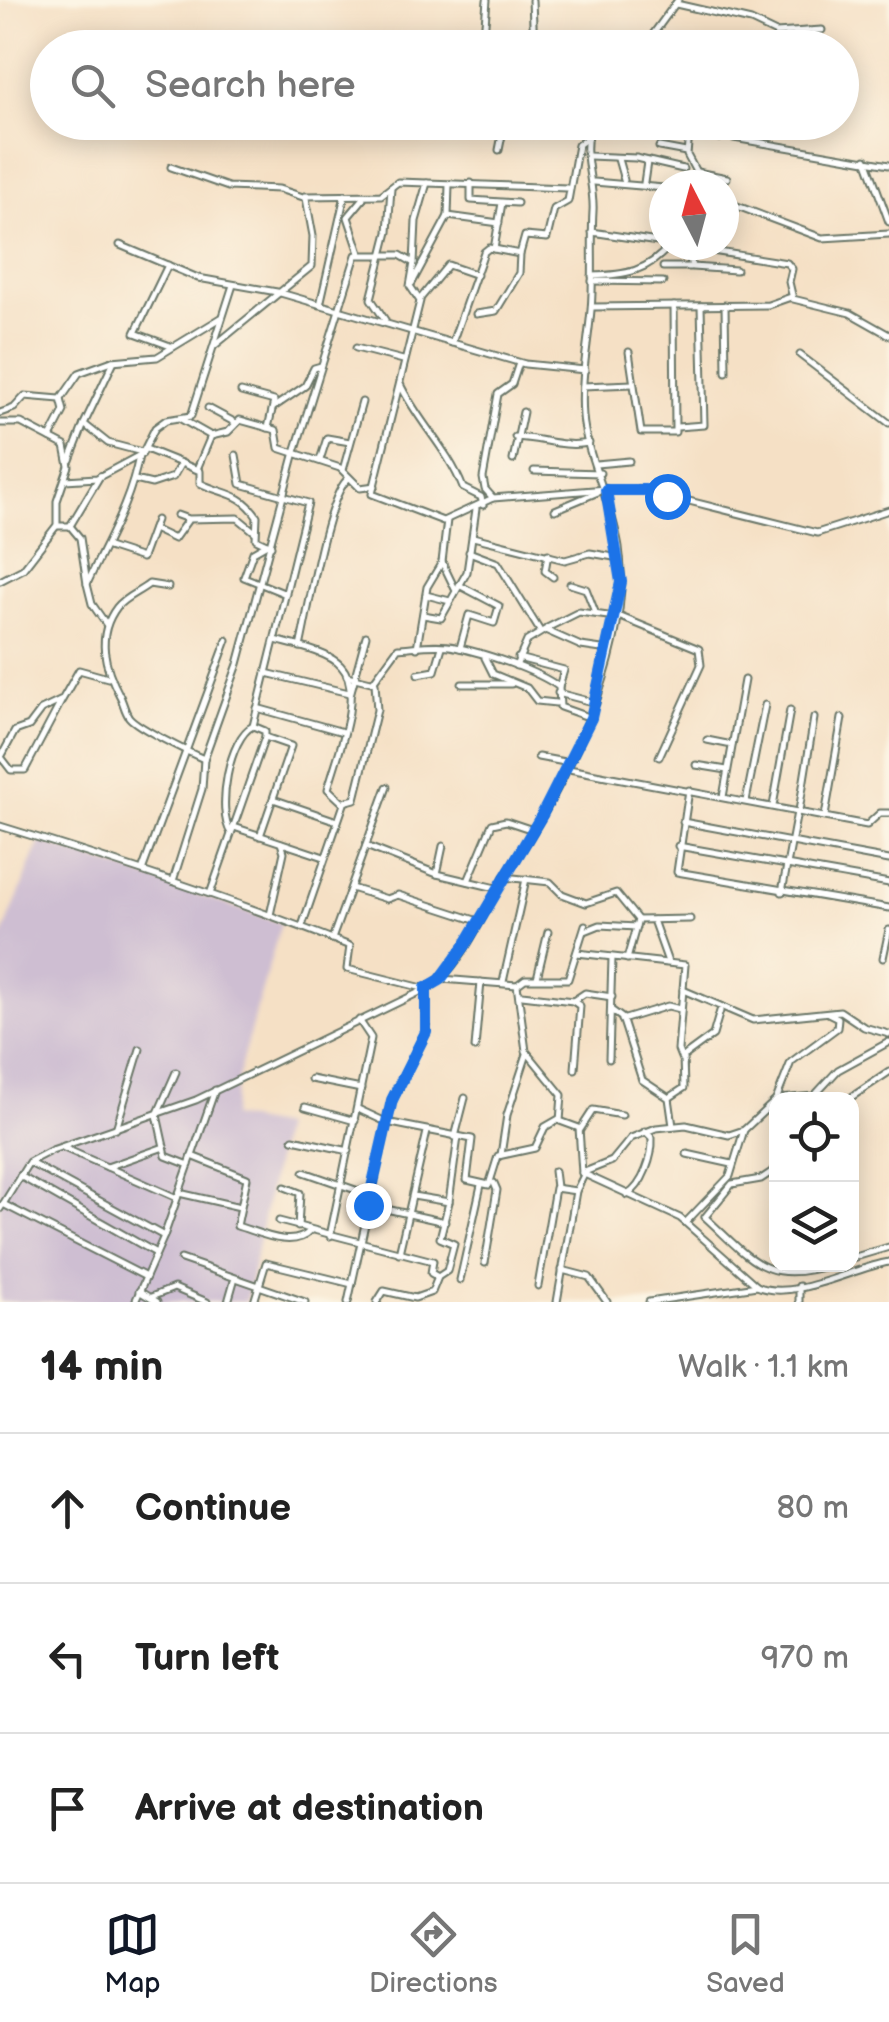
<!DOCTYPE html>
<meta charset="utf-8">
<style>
:root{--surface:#fff;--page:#f2f2f2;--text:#222;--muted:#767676;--line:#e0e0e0;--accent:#111827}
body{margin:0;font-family:"Balsamiq Sans",sans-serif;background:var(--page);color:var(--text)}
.controls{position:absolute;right:30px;bottom:30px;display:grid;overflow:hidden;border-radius:20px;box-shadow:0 5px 25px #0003}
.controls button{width:90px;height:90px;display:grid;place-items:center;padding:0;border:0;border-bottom:2px solid var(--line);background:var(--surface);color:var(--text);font:50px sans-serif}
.compass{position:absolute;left:649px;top:170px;width:90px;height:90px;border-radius:50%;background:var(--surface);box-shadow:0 5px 25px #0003;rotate:354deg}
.stop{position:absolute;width:30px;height:30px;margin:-22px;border:8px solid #1a73e8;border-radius:50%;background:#fff}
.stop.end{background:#1a73e8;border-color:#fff;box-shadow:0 2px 10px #0008}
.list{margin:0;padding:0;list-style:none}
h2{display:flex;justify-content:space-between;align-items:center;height:130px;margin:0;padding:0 40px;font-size:42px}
h2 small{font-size:32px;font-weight:400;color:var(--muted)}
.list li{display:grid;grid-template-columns:65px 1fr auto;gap:30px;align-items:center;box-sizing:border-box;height:150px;padding:0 40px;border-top:2px solid var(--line)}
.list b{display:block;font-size:38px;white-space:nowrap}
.list em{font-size:32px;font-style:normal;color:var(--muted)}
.icon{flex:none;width:55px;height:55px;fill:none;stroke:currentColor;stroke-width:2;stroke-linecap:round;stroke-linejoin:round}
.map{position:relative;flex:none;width:889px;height:1302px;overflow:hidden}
.search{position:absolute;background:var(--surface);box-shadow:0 5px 25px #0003;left:30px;right:30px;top:30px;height:110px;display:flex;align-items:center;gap:25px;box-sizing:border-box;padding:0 35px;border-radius:55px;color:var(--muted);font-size:38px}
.sheet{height:580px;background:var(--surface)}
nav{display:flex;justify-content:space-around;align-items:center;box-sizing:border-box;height:140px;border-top:2px solid var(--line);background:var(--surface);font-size:28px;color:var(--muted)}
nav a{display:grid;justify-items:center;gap:5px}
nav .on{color:var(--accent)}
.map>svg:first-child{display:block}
.industrial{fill:#cebed2}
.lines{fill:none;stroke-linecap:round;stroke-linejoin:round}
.street-casing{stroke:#6a7667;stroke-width:9}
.street{stroke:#fff;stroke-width:5}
.route{stroke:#1a73e8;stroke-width:12}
</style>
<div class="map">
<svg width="889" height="1302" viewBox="0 0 889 1302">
<rect width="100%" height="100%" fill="#fcf5e5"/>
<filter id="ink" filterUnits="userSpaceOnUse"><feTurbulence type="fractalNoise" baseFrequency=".01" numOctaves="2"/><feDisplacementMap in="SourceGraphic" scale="20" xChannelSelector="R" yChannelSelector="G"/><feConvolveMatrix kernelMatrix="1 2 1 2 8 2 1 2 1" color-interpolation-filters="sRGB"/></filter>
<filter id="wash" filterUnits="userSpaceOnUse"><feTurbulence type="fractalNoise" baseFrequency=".0048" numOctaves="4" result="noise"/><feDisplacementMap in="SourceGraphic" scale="40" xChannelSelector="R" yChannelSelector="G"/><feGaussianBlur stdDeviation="2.25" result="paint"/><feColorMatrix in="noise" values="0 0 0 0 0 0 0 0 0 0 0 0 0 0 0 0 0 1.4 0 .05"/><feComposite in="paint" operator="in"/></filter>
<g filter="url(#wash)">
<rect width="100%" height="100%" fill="#f5e0c5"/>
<!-- industrial -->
<path class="industrial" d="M40 841 281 923 241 1064 231 1117 282 1127 246 1302H0V942Z"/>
</g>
<g filter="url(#ink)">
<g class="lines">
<defs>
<g id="street">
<path d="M532 0 534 48"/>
<path d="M676 4 751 21 776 33 822 30"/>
<path d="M482 36 500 48"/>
<path d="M483 48 487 0"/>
<path d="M643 48 678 0"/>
<path d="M470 122 501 131"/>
<path d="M642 122 889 165"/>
<path d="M689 132 687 155 703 185"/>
<path d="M720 138 722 122"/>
<path d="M659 147 686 152"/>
<path d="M499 150 503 130H588"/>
<path d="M589 156 636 158 683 169"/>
<path d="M618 159 624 180"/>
<path d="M866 159 889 222"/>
<path d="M171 167 228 187 279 189 306 198 313 236 312 266 214 346"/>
<path d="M697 172 727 178"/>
<path d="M594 182 664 188"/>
<path d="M471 183V200L517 203"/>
<path d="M644 183 647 162"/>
<path d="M305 196 381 195 398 182 567 188"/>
<path d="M724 201 822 238 889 234"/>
<path d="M448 216 449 185"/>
<path d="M592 232 664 243"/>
<path d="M120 245 198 278 277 292 525 364 585 370"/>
<path d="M675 245 787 263 792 269 789 282 793 299 850 313 889 335"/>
<path d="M687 247 692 267 736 270"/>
<path d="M494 249 502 203"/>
<path d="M360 253 348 217 363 199"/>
<path d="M414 263 416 221 427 183"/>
<path d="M168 265 135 333 173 347"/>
<path d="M663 267H690"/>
<path d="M592 276C625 275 648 272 670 245"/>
<path d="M592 281 663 282"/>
<path d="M412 283 448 216 499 223"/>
<path d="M420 299 448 265 477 275"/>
<path d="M320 305 345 195"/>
<path d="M725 305 726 372"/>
<path d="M592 307 768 305 791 297"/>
<path d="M476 314 496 311 519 273 520 254"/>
<path d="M385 320 371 299 388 232 391 188"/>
<path d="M452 343 484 252 489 248 520 254 525 236 547 238 554 209 568 201 578 145 586 139"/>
<path d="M356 348 403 360"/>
<path d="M629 352 641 432H675L674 306"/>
<path d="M800 355 889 423"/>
<path d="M114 361 84 424 108 443 142 452"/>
<path d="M400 384C418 422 448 449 463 488L481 497 483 505"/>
<path d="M583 386 633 384"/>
<path d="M241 392 274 401 268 428"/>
<path d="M274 407 305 386 314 368 321 366"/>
<path d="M208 408 236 423"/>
<path d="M0 413 14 408 25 396 60 399"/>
<path d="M181 419 211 436"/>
<path d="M0 423H21L65 446 69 466 57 501V525L23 569 0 581"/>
<path d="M677 427 704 425 701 306"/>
<path d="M515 437C543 438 561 448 589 443"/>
<path d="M50 438 64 411 61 399 79 373 112 361 157 357 221 318"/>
<path d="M146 449 181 463"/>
<path d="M70 460 84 424"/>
<path d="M320 460 327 438 350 442"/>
<path d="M513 460 523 412"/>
<path d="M596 464 629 461"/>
<path d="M197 469 211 436 228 432 240 420 276 430 279 448 340 468 360 488 375 486"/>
<path d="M343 470 362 402"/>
<path d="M534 471 600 473"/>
<path d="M65 480 97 478 142 454 155 428 166 420 191 416 233 285"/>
<path d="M135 480 152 484 173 477 181 463 200 471V483C223 495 240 491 257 516L256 539 271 546"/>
<path d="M607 490H645L817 533 889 510"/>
<path d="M493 498 485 489 483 478 498 394 512 384 519 363"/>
<path d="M555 510 598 492"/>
<path d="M177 515 188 519 238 518 255 532"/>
<path d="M447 520 442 562 455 589"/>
<path d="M57 526H70L80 538 87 584"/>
<path d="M70 526 100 476"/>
<path d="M153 529 174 539 187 521"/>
<path d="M473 537 565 560 590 553 620 558"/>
<path d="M267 544 253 552 244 577 286 594"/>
<path d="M108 547 142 558 156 520"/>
<path d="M469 552 498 563 540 631"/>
<path d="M548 554 545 571 553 577"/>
<path d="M570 584 586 589 595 612"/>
<path d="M459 585 499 606 494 623 469 615 460 648"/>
<path d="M168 587 149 584C139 592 125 597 117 607 95 636 105 668 120 696 123 702 125 712 129 717 138 728 190 753 204 759"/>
<path d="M426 595 450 601"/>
<path d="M423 615 441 618 467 572 476 509"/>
<path d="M616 615 699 649 701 665 659 757"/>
<path d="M106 624 92 604 87 584C107 540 130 504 139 456"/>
<path d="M547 628 579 612 615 617"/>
<path d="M275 640C293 645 329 652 341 666 365 691 336 758 328 789L344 804 302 926"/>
<path d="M300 647C308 613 327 493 349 478"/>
<path d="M417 648 427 587 442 562"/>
<path d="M485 658 493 674 527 688 537 701 556 703"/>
<path d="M518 658 564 670 559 687"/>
<path d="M516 666 527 641 545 630 581 646 608 650"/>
<path d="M266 673 349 693"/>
<path d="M418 674 435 671 442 647"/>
<path d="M373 682 398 648C415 647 438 643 455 647 484 653 536 670 559 687L560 707 591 718"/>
<path d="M462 684H511"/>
<path d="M558 693 596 703"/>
<path d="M350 695 366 636"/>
<path d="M62 700 25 770H11L1 757 15 731 29 726 41 710 62 700 79 670 108 678"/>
<path d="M257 708 343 732"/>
<path d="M707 740 732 745"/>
<path d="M538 757 570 763"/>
<path d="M696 765 727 770"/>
<path d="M569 769 867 825 880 813H889"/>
<path d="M689 790 677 872 889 908"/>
<path d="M723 797 744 680"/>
<path d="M276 800 337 821"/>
<path d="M746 801 765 705"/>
<path d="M344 802 355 799 377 710 375 683 347 676"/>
<path d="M773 806 790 710"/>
<path d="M799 811 814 718"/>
<path d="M825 816 842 718"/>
<path d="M683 822 889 860"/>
<path d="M0 826C118 862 235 900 350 946L347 969 423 988"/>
<path d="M234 827 324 857"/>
<path d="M231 833C216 811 229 737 253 726L308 503 241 484 236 455"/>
<path d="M260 836 291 746 265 737"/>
<path d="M366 846 437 874 496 888"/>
<path d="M678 846 889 883"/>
<path d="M143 868 227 640"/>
<path d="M437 874 443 846"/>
<path d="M504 877 550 882 562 894 586 903 616 893 638 920 627 959"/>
<path d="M173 881 202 789 204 759 238 664 295 452 356 255H400L414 263 410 286 420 301 372 494 443 521 493 498 606 489"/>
<path d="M468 881 492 824 506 821 533 830"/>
<path d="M351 888 387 899 398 895 478 921"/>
<path d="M782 892 797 812"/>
<path d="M210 894 265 737V731L253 726"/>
<path d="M270 915 284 852 281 843"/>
<path d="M638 920 690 919"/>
<path d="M653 920 668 962"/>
<path d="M585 931 600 925 636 927"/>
<path d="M332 939 387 787"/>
<path d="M577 953 685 965 678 1050 682 1060"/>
<path d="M883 958 889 930"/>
<path d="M537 978 548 932"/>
<path d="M442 979 517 985 526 1051 562 1095 560 1121 579 1128 582 1173 680 1218 757 1286C793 1302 852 1268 889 1262"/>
<path d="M503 982 526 879"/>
<path d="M517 985 525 979H568L585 925"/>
<path d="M683 990 753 1020 840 1011 864 1027 889 1034"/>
<path d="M522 995 573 1001 580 1006 575 1069"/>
<path d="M573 1001 585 993 612 997"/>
<path d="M611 1010 622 1018 642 1080 669 1098 673 1126"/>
<path d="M622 1020 668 1006 680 1009"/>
<path d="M475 1048 481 982"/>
<path d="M609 1059 612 958"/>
<path d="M176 1072 157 1115 166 1156 189 1165"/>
<path d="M311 1079 361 1089"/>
<path d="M669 1098 684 1088 683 1057 713 1035 720 1011"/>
<path d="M779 1099 814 1096 838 1070 889 1042"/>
<path d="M847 1100 889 1072"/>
<path d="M305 1107 355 1121"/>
<path d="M358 1109 386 1122 472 1139 467 1180 489 1185 498 1156 535 1148 545 1127 559 1119"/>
<path d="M116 1129 140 1049"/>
<path d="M580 1130 593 1110 622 1115"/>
<path d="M455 1137 465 1098"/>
<path d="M293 1139 349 1151"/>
<path d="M64 1148 177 1198"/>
<path d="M687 1154 732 1164"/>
<path d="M501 1155 507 1115 527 1054"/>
<path d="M192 1156 247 1178 237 1226C258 1232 293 1250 310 1231"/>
<path d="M30 1163 164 1236"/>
<path d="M107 1167 164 1147"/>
<path d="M776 1169 761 1179 732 1184 705 1217C752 1260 765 1286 833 1264"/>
<path d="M554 1171 556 1187"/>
<path d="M304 1172 370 1195"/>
<path d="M582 1173 612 1161 631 1138 656 1128 686 1125 729 1135 744 1130 776 1100 791 1062 837 1028 838 1018 828 1013"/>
<path d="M20 1176 156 1253"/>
<path d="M285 1187 300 1193 298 1227"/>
<path d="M179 1193 240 1207"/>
<path d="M627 1195C643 1186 653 1156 652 1138L645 1131"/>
<path d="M449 1202 458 1137"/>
<path d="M3 1204 146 1277"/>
<path d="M368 1205 445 1222"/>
<path d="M0 1209 29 1162 52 1150 196 1100 426 989"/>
<path d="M279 1221 433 1261 431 1273 438 1277"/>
<path d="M687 1221 730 1176 744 1130"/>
<path d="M330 1236 371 1038 359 1020"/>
<path d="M399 1253 427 1132"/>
<path d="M852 1258 889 1247"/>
<path d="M181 1259 305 1302"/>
<path d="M485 1263 497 1190 494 1183"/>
<path d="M562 1270 589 1277 607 1302"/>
<path d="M460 1280 481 1185"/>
<path d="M538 1286 555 1188 576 1191"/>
<path d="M799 1286V1302"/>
<path d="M139 1291 157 1302"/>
<path d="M151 1297 174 1288 207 1302"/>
<path d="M135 1302 164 1236 215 1090"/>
<path d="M228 1302 234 1281"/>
<path d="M254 1302 266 1263 352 1284"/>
<path d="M348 1302 392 1100 426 1032V989C465 967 484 908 508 872 564 787 634 652 619 547 612 502 586 457 583 416 580 381 588 345 591 310 594 277 591 244 593 211 595 183 578 147 593 122"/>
<path d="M377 1302 384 1291 415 1298 432 1292 438 1277 447 1271 454 1244 440 1238 449 1202 413 1196"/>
<path d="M557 1302 576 1191 584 1175"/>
<path d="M649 1302 757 1286"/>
</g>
</defs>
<!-- street casing -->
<use href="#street" class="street-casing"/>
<!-- street -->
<use href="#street" class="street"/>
</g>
</g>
<g class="lines" filter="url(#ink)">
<!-- route -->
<path class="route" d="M368 1205 392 1100 426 1032V988L440 980 464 947 542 815 591 718 621 582 606 490H645L667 496"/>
</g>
</svg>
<div class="controls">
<button><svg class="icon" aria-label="locate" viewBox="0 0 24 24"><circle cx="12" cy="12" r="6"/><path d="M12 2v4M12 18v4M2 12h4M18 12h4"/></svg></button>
<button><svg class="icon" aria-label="layers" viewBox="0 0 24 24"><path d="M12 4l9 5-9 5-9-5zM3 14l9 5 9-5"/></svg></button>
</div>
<svg class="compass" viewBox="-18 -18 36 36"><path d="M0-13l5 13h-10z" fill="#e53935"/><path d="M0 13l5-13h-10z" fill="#767676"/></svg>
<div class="stop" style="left:667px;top:496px"></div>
<div class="stop end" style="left:368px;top:1205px"></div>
<div class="search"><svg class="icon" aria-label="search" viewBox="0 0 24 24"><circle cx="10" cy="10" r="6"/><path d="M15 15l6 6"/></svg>Search here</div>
</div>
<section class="sheet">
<h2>14 min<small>Walk · 1.1 km</small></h2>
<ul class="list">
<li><svg class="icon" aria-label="ahead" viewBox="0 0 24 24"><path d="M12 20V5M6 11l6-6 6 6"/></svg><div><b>Continue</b></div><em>80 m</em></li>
<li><svg class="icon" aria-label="left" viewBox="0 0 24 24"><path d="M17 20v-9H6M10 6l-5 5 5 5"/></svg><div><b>Turn left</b></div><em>970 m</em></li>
<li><svg class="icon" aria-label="arrive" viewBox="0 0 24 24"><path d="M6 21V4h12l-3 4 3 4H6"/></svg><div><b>Arrive at destination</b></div></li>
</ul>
</section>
<nav>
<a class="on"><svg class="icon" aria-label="map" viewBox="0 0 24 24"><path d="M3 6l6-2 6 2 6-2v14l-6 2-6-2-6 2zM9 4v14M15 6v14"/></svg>Map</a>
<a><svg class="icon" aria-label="directions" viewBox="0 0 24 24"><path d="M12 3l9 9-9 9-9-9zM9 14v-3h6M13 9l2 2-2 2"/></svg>Directions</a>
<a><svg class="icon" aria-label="saved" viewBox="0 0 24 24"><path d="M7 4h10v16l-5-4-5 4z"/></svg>Saved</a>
</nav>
